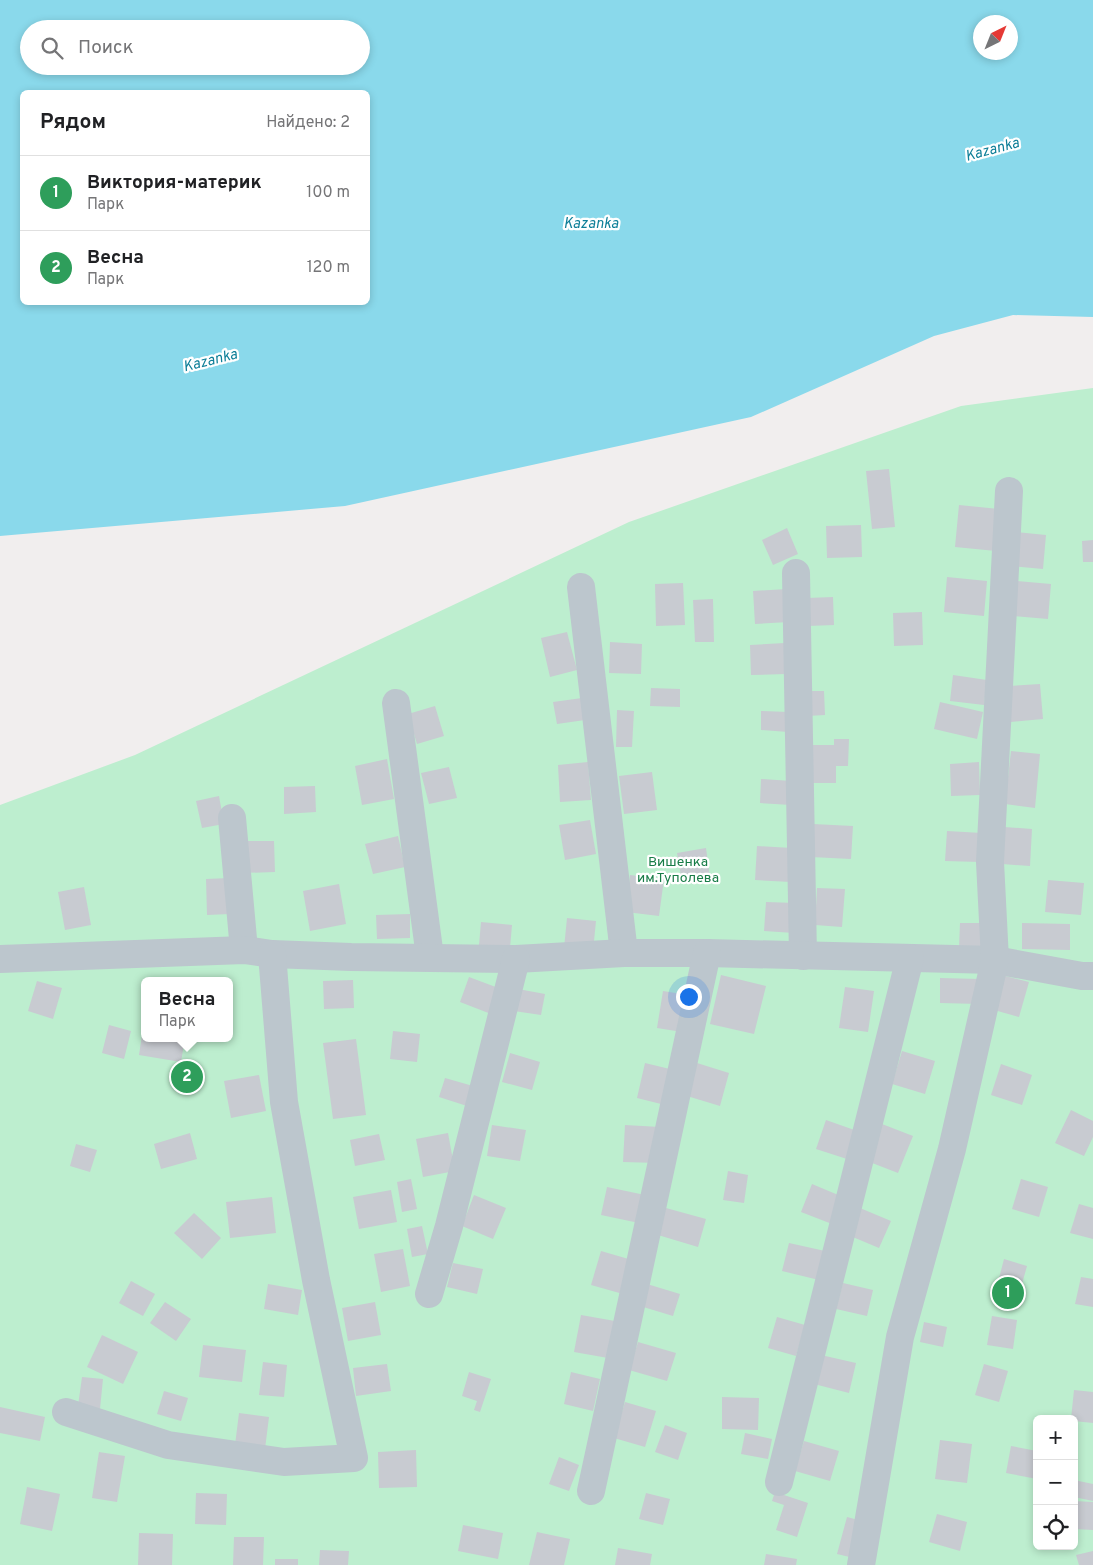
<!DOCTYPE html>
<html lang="ru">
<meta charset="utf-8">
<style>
:root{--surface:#fff;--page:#f6f6f6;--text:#202124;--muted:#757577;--line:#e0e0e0;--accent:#d93025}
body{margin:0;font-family:Overpass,sans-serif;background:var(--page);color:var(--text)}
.controls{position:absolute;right:15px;bottom:15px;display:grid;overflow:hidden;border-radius:8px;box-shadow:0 2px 8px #0003}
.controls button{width:45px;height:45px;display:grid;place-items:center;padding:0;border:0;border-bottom:1px solid var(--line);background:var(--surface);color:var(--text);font:25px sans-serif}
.compass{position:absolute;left:973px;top:15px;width:45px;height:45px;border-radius:50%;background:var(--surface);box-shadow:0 2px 8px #0003;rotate:43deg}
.you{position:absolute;left:688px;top:996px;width:18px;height:18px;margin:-12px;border:4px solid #fff;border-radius:50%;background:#1a73e8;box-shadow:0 0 0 8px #1a73e833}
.badge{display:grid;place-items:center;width:32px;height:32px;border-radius:50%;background:var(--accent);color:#fff;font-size:16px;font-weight:700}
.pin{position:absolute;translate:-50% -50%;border:2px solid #fff;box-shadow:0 1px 5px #0006}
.popup{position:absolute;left:141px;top:977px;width:92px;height:65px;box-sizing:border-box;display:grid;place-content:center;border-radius:8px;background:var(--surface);filter:drop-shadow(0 1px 4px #0005);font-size:16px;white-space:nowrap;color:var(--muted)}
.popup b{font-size:19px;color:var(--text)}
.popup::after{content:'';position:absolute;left:50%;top:100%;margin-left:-10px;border:10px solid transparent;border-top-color:var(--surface)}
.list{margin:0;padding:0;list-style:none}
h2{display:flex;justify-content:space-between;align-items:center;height:65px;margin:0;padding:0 20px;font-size:21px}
h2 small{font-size:16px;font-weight:400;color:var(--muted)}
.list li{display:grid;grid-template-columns:32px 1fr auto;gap:15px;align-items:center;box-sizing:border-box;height:75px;padding:0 20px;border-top:1px solid var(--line)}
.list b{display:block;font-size:19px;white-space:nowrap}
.list p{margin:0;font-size:16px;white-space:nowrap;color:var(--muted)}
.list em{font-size:16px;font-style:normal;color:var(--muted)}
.icon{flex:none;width:28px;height:28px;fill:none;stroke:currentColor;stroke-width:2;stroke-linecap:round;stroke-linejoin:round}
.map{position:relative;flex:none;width:1093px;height:1565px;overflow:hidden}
.search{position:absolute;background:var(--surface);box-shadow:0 2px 8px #0003;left:20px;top:20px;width:350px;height:55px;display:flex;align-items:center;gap:12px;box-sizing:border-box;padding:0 18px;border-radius:28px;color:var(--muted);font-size:19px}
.panel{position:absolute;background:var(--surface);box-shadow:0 2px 8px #0003;left:20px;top:90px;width:350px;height:215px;border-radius:8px}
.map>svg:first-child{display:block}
.green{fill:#bdeecf;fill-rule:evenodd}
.water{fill:#8ad9eb;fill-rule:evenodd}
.building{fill:#c8cbd1}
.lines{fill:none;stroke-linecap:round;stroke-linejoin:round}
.minor{stroke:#bcc6cd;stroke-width:28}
.labels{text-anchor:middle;stroke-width:4.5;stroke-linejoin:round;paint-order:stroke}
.park-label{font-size:14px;fill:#187c47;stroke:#fff}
.water-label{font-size:15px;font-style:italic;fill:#0e7f98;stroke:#fff}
</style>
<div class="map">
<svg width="1093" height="1565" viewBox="0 0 1093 1565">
<rect width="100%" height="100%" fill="#f1eeee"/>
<!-- green -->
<path class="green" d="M1093 388V1565H0V805L135 755 629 522 961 406ZM144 981H230V1038H144ZM1037 1419H1074V1546H1037Z"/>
<!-- water -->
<path class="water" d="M0 0H1093V317L1013 315 934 336 751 417 345 506 0 536ZM980 22H1010V52H980ZM29 29H361V66H29ZM22 92H368V302H22Z"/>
<!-- building -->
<g class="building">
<path d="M889 469 895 527 872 529 866 471Z"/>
<path d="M959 505 999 509 996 551 955 547Z"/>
<path d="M861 525 862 557 827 558 826 526Z"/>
<path d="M787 528 798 554 773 565 762 540Z"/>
<path d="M1015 532 1046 535 1043 569 1012 566Z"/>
<path d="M1093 540V562H1083L1082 541Z"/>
<path d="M947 577 987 581 984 616 944 612Z"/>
<path d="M1017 581 1051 584 1048 619 1013 616Z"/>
<path d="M683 583 685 625 656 626 655 584Z"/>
<path d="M787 589 789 622 755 624 753 591Z"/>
<path d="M833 597 834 625 808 626 807 598Z"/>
<path d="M713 599 714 642H695L693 600Z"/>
<path d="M922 612 923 645 894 646 893 613Z"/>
<path d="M567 632 577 670 550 677 541 638Z"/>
<path d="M610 642 642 644 641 674 609 673Z"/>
<path d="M785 643 786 674 751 675 750 645Z"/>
<path d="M953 675 987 680 984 705 950 701Z"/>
<path d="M1040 684 1043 719 1011 722 1008 686Z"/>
<path d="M651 688 680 689V707L650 706Z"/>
<path d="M806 691H824L825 715 807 716Z"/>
<path d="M582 698 585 720 557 724 553 702Z"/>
<path d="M940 702 983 712 977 739 934 729Z"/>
<path d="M435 706 444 736 417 744 408 714Z"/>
<path d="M617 710 634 711 632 747H616Z"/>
<path d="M761 711 789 712 788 732 761 730Z"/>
<path d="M834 739H849L848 766H836V783H813V745H834Z"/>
<path d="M1011 751 1040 754 1035 808 1005 804Z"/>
<path d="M387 759 394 799 362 805 355 766Z"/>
<path d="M588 762 591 800 560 802 558 765Z"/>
<path d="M979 762 980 795 951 796 950 764Z"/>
<path d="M449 767 457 798 429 804 421 773Z"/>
<path d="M652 772 657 810 624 814 619 776Z"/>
<path d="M761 779 792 781 791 805 760 803Z"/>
<path d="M315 786 316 812 284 814V787Z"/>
<path d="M219 796 224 824 202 828 196 801Z"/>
<path d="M590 820 596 854 565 860 559 825Z"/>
<path d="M813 824 853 826 851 859 811 857Z"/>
<path d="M1004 827 1032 829 1030 866 1002 864Z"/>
<path d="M947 831 982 833 980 862 945 861Z"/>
<path d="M398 836 405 867 373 874 365 844Z"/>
<path d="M242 841H274L275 872 243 873Z"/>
<path d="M757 846 792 848 791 882 755 880Z"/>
<path d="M706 848 710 878 682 882 677 853Z"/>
<path d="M630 875 664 879 659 916 626 912Z"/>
<path d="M229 878 230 914 207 915 206 879Z"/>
<path d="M1048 880 1084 883 1081 915 1045 912Z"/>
<path d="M339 884 346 924 310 931 303 891Z"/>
<path d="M84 887 91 925 65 930 58 892Z"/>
<path d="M817 888 845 889 842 927 815 925Z"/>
<path d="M766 902 796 903 794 933 764 931Z"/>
<path d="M410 914V938L377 939 376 915Z"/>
<path d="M567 918 596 921 593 951 564 948Z"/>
<path d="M481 922 512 925 510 948 479 945Z"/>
<path d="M960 923H982V948H959Z"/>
<path d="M1022 923 1070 924V950L1022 949Z"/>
<path d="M997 974 1029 982 1019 1017 987 1008Z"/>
<path d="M721 975 766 986 754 1034 710 1024Z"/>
<path d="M469 977 501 989 491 1014 460 1002Z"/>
<path d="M940 978 980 979 979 1004 940 1003Z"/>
<path d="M353 980 354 1008 324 1009 323 981Z"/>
<path d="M37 981 62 988 53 1019 28 1011Z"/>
<path d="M845 987 874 991 868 1032 839 1028Z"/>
<path d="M518 989 545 994 541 1015 514 1011Z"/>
<path d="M663 991 688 995 682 1032 657 1028Z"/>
<path d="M109 1025 131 1031 124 1059 102 1053Z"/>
<path d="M143 1028H144V1038H185L181 1062 139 1055Z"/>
<path d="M393 1031 420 1034 417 1062 390 1059Z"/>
<path d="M356 1039 366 1115 333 1119 323 1043Z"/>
<path d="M902 1051 935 1061 925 1094 892 1084Z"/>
<path d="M510 1053 540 1062 532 1090 502 1082Z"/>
<path d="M645 1063 674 1070 665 1105 637 1098Z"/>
<path d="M697 1063 729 1073 720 1106 687 1096Z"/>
<path d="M1001 1064 1032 1075 1022 1105 991 1095Z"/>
<path d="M259 1075 266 1111 231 1118 224 1081Z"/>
<path d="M445 1078 473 1086 467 1106 439 1097Z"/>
<path d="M1071 1110 1093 1121V1137L1084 1156 1055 1143Z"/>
<path d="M826 1120 860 1132 850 1160 816 1149Z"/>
<path d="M882 1124 913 1136 898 1173 867 1161Z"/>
<path d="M492 1125 526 1130 520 1161 487 1156Z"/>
<path d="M625 1125 660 1127 658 1163 623 1162Z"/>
<path d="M190 1133 197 1159 161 1169 154 1144Z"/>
<path d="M448 1133 455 1171 423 1177 416 1139Z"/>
<path d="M379 1134 385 1160 355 1166 350 1140Z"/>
<path d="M76 1144 97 1150 90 1172 70 1166Z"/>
<path d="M728 1171 748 1175 744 1203 723 1200Z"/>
<path d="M411 1179 417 1209 402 1212 397 1182Z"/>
<path d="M1021 1179 1048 1187 1039 1217 1012 1209Z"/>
<path d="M812 1184 843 1197 832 1224 801 1212Z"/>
<path d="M607 1187 645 1195 639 1223 601 1215Z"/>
<path d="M391 1190 397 1222 359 1229 353 1197Z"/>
<path d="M474 1195 506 1208 493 1239 462 1226Z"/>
<path d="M272 1197 276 1233 230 1238 226 1202Z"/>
<path d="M1079 1204 1093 1208V1239L1070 1233Z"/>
<path d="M666 1208 706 1219 698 1247 658 1235Z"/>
<path d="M860 1208 891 1221 879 1248 848 1235Z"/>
<path d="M194 1213 221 1238 202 1259 174 1233Z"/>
<path d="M422 1226 428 1254 412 1257 407 1229Z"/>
<path d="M789 1243 825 1251 819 1280 782 1271Z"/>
<path d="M403 1249 410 1286 381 1292 374 1254Z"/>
<path d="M601 1251 632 1260 623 1294 591 1285Z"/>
<path d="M1004 1259 1027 1266 1020 1291 997 1286Z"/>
<path d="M453 1263 483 1269 477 1294 447 1287Z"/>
<path d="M1081 1277 1093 1279V1307L1075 1304Z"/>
<path d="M131 1281 155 1294 143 1316 119 1303Z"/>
<path d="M843 1283 873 1290 867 1316 836 1309Z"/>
<path d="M268 1284 302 1290 298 1315 264 1309Z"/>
<path d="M647 1284 680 1294 673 1316 640 1306Z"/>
<path d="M165 1302 191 1319 176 1341 150 1323Z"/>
<path d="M375 1302 381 1335 348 1341 342 1308Z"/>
<path d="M581 1315 615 1321 608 1358 574 1352Z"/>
<path d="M992 1316 1017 1320 1013 1349 987 1345Z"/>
<path d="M777 1317 805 1325 796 1356 768 1348Z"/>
<path d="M924 1322 947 1327 943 1347 920 1342Z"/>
<path d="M102 1335 138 1352 123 1384 87 1367Z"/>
<path d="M638 1342 676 1353 667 1381 629 1370Z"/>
<path d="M203 1345 246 1350 242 1382 199 1377Z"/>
<path d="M821 1355 856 1363 849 1393 814 1384Z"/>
<path d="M263 1362 287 1365 284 1397 259 1395Z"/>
<path d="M387 1364 391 1391 356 1396 353 1368Z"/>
<path d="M984 1364 1008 1371 999 1402 975 1395Z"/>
<path d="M469 1372 491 1379 480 1412 474 1410 477 1401 462 1396Z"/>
<path d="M571 1372 600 1379 593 1411 564 1404Z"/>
<path d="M82 1377 103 1379 100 1409 78 1406Z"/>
<path d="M1074 1390 1093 1392V1423L1074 1421V1419H1071Z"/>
<path d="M164 1391 188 1398 181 1421 157 1414Z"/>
<path d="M722 1397 759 1398 758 1430 722 1429Z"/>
<path d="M625 1402 656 1411 645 1447 614 1438Z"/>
<path d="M0 1407 45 1417 40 1441 0 1433Z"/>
<path d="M239 1413 269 1417 265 1449 235 1445Z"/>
<path d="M665 1425 687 1433 678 1460 655 1452Z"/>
<path d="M745 1433 772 1439 768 1459 741 1454Z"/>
<path d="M940 1440 972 1444 967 1483 935 1479Z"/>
<path d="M804 1441 839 1451 830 1481 795 1471Z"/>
<path d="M1011 1446 1037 1451V1479L1006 1473Z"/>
<path d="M416 1450 417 1487 379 1488 378 1452Z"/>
<path d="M99 1452 125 1456 117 1502 92 1498Z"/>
<path d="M559 1457 579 1465 569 1491 549 1484Z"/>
<path d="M1074 1480 1093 1484V1501L1074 1497Z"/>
<path d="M27 1487 60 1494 52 1531 20 1524Z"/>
<path d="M775 1492 808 1503 797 1537 776 1530 784 1505 772 1501Z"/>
<path d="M196 1493 227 1494 226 1525 195 1524Z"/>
<path d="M646 1493 670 1499 663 1525 639 1519Z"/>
<path d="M1074 1501 1093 1502V1530L1074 1529Z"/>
<path d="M937 1514 967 1522 960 1551 929 1542Z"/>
<path d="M847 1517 866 1522 858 1559 837 1554Z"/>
<path d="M463 1525 503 1533 498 1559 458 1551Z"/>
<path d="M537 1532 570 1539 564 1565H529Z"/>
<path d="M139 1533 173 1534 172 1565H138Z"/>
<path d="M234 1537H264L263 1565H233Z"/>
<path d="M618 1548 652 1554 650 1565H615Z"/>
<path d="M320 1550 349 1551 348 1565H319Z"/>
<path d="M1093 1551V1565H1079L1076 1555Z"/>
<path d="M766 1554 797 1559 796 1565H764Z"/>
<rect x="275" y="1559" width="23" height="6"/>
</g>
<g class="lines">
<!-- minor -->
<g class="minor">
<path d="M796 573 803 956"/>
<path d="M581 587 624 953"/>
<path d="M396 703 430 957"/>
<path d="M232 818 244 950"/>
<path d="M0 959 244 950 272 954 351 957 516 959 624 953H707L995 960 1082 976H1093"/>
<path d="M429 1294 449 1226 516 959"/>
<path d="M66 1412 168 1445 284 1462 354 1458 316 1280 284 1102 272 954"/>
<path d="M779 1482 910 958"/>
<path d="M591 1491 707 953"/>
<path d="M861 1565 900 1337 952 1149 995 960 990 862 1009 491"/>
</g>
</g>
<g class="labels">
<!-- park labels -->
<g class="park-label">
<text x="678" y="866">Вишенка<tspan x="678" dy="16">им.Туполева</tspan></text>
</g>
<!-- water labels -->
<g class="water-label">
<text transform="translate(992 149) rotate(-15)" y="5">Kazanka</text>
<text x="591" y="228">Kazanka</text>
<text transform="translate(210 360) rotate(-14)" y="5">Kazanka</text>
</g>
</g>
</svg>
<div class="controls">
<button>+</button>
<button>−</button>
<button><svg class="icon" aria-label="locate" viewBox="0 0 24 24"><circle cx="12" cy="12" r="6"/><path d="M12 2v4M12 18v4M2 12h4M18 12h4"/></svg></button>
</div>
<svg class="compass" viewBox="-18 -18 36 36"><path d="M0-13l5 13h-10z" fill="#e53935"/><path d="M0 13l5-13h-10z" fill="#757577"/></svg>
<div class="you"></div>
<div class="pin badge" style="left:1008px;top:1293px;background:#2e9e5b">1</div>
<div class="pin badge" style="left:187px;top:1077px;background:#2e9e5b">2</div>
<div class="popup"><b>Весна</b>Парк</div>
<div class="search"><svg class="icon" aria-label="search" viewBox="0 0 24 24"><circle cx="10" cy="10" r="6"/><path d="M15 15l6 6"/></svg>Поиск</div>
<section class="panel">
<h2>Рядом<small>Найдено: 2</small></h2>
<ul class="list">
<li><span class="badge" style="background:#2e9e5b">1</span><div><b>Виктория-материк</b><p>Парк</p></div><em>100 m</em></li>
<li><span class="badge" style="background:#2e9e5b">2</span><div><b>Весна</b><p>Парк</p></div><em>120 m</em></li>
</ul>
</section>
</div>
